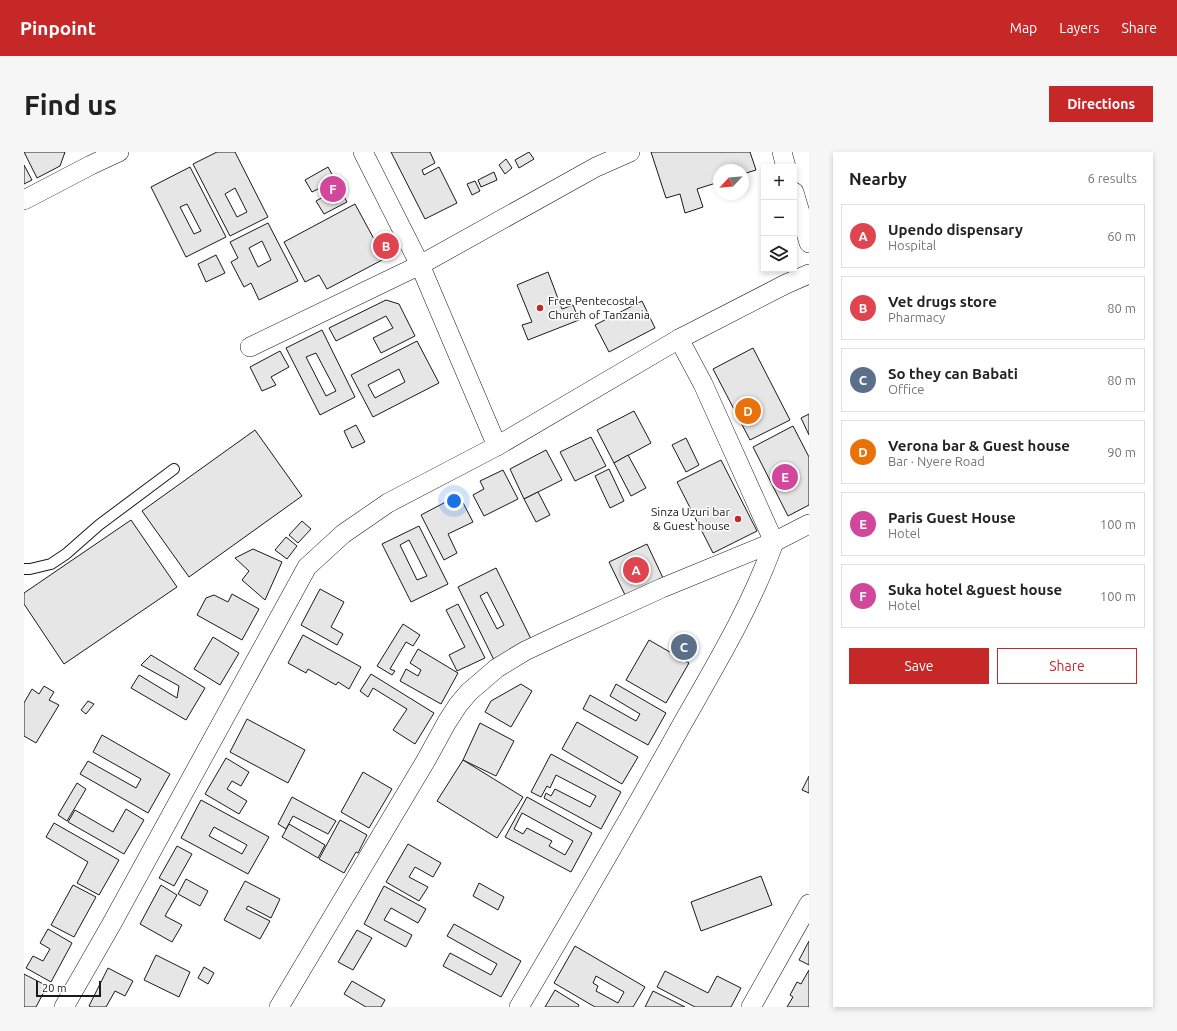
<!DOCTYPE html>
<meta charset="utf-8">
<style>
:root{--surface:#fff;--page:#f6f6f6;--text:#222;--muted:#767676;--line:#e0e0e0;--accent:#c62828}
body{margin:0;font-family:Ubuntu,sans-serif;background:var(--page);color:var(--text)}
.controls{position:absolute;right:12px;top:12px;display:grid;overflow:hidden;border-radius:0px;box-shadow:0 2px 6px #0003}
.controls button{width:36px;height:36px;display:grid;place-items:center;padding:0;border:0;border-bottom:1px solid var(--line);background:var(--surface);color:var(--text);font:20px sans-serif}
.compass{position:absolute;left:689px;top:12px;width:36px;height:36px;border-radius:50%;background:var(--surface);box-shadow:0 2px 6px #0003;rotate:244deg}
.scale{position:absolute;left:12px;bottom:10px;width:65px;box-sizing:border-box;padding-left:4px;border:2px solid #1a1a1a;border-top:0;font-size:11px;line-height:14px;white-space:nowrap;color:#1a1a1a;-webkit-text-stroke:3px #fff;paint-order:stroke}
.you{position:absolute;left:430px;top:349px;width:14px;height:14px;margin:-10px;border:3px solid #fff;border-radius:50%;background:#1a73e8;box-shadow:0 0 0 6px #1a73e833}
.badge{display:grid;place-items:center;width:26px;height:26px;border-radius:50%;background:var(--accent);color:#fff;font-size:13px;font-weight:700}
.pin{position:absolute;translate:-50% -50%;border:2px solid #fff;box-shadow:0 1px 4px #0006}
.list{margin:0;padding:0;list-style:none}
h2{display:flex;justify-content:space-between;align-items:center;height:52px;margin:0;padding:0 16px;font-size:17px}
h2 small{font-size:13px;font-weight:400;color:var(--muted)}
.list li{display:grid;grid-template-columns:26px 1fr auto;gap:12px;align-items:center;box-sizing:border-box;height:64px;margin:0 8px 8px;padding:0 8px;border:1px solid var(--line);border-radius:0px}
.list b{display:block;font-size:15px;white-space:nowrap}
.list p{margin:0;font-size:13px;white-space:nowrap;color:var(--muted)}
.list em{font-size:13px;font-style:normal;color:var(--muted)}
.actions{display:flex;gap:8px;padding:12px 16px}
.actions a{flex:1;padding:9px 0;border:1px solid var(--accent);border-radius:0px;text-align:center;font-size:14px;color:var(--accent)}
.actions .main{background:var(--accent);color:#fff}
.icon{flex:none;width:22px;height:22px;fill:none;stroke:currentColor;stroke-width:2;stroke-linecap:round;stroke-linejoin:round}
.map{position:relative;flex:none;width:785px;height:855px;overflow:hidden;border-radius:0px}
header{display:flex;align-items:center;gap:24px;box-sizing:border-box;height:56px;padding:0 20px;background:var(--accent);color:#fff}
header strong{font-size:19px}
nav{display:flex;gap:22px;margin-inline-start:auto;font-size:14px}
.intro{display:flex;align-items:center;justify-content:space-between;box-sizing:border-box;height:96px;padding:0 24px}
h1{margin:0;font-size:28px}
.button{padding:10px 18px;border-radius:0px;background:var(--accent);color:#fff;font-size:14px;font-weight:700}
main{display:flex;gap:24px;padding:0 24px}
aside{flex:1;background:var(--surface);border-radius:0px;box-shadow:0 2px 6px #0003}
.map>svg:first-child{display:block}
.building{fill:#e6e6e6;stroke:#1a1a1a;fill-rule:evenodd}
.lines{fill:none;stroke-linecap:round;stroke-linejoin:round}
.lane-casing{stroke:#1a1a1a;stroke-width:12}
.street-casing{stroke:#1a1a1a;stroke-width:20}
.lane{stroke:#fff;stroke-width:10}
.street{stroke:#fff;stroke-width:19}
.poi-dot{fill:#c62828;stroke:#fff;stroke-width:1.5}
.labels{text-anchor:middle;stroke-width:3;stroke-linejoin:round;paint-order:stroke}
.poi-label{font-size:12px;fill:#1a1a1a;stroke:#fff;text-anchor:start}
</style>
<header>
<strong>Pinpoint</strong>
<nav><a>Map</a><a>Layers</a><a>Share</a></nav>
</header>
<div class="intro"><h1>Find us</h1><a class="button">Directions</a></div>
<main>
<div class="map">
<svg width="785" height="855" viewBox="0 0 785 855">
<rect width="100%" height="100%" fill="#fff"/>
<!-- building -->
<g class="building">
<path d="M0 0H41L36 14 13 26Z"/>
<path d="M193 0H211L244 65 206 84 169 12ZM211 36 223 60 213 65 201 42Z"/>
<path d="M367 0H406L411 11 398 18 400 23 415 15 433 51 401 67Z"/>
<path d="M505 0 510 7 495 16 491 8Z"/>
<path d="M627 0H726L732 18 719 22V18H695V30L673 37 679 55 661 61 656 42 642 46Z"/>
<path d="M482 7 488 16 481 22 475 13Z"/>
<path d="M0 13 8 28 0 32Z"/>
<path d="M166 15 202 85 162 105 127 35ZM163 52 177 79 170 82 156 55Z"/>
<path d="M304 15 323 50 300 62 292 49 303 43 298 35 288 40 281 28Z"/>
<path d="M470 20 473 28 457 35 454 28Z"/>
<path d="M451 29 456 39 448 43 443 32Z"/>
<path d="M331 52 350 87 357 83 365 98 358 102 360 107 303 137 295 123 281 130 260 90Z"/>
<path d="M244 71 274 129 235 148 227 131 220 135 207 110 214 106 206 90ZM238 89 247 108 234 115 225 96Z"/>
<path d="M192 103 201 121 182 130 174 112Z"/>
<path d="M524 120 538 157 549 153 555 168 504 188 498 173 508 170 493 133Z"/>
<path d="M362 148 375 152 391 184 357 201 349 186 369 176 362 164 312 189 305 176Z"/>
<path d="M618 149 631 176 585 200 571 173Z"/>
<path d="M298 178 331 245 296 263 262 196ZM292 201 312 239 302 244 282 205Z"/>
<path d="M393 189 415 231 349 265 327 223ZM375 217 381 230 351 246 344 233Z"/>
<path d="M729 196 766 268 726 288 689 217Z"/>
<path d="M256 199 265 215 247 225 252 233 238 239 226 215Z"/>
<path d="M610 259 627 291 590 311 573 278Z"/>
<path d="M785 262V283L777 266Z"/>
<path d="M332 273 341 290 328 296 320 279Z"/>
<path d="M769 274 785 305V353L764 364 729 295Z"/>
<path d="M231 278 278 344 165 425 118 359Z"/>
<path d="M567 285 582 314 551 329 536 300Z"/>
<path d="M662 286 675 313 662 320 648 293Z"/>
<path d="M522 298 538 328 500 347 486 317Z"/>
<path d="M604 303 622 336 607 344 590 311Z"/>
<path d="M697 308 733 379 689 401 653 330Z"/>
<path d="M585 317 600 349 586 356 571 324Z"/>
<path d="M479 318 494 347 460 364 449 343 460 337 456 329Z"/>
<path d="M514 340 526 363 512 370 500 347Z"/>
<path d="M435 343 449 370 424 382 433 401 420 408 397 363Z"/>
<path d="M107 368 153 435 40 512 0 452V441Z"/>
<path d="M278 369 287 377 274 391 265 383Z"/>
<path d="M395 374 424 432 387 450 358 392ZM385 388 403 424 393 428 376 393Z"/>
<path d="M262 385 273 394 263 407 251 398Z"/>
<path d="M623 392 639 426 601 443 585 410Z"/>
<path d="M229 397 258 410 241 448 218 428 225 419 211 406Z"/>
<path d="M472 416 508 489 470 508 434 435ZM463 440 480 473 473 477 456 444Z"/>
<path d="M296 437 320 450 307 475 319 482 313 493 277 473Z"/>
<path d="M208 442 235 457 218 488 173 463 182 446 190 443 204 450Z"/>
<path d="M434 452 461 506 433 519 425 503 441 495 422 458Z"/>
<path d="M379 472 396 483 389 494 382 490 366 517 371 519 368 523 353 514Z"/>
<path d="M279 483 337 515 325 537 314 530 312 533 284 517 282 521 264 511Z"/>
<path d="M189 485 215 501 196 533 170 517Z"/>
<path d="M625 488 665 511 642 551 602 528Z"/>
<path d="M394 497 434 521 417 552 376 529 382 517 394 524 397 518 386 511Z"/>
<path d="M127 503 181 536 162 568 107 536 115 523 153 546 155 534 117 513Z"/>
<path d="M347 522 410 561 391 592 369 578 383 557 349 536 344 545 336 539Z"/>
<path d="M497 532 508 539 487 575 461 560 467 549Z"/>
<path d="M592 532 642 561 624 593 559 557 566 543 612 569 616 562 586 544Z"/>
<path d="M20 534 30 540 25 548 35 553 12 591 0 584V551L8 537 15 542Z"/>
<path d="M64 549 70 552 62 562 57 558Z"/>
<path d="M223 567 281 598 264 631 206 600Z"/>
<path d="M553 570 614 605 598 632 538 597Z"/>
<path d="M456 571 490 589 472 624 439 608Z"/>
<path d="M78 583 146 622 124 661 56 622 64 609 112 636 117 627 69 600Z"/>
<path d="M527 602 597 640 577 677 520 646 522 641 527 644 531 637 566 655 572 644 532 623 526 636 523 634 517 645 507 640Z"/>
<path d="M202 606 225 620 217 634 208 629 203 637 223 649 215 662 181 642Z"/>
<path d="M439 608 499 645 473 686 413 649Z"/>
<path d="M339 620 368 637 345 676 317 660Z"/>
<path d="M785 624V641L778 638Z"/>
<path d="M53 631 62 637 43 669 34 663Z"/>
<path d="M268 645 312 669 304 682 269 664 262 677 254 672Z"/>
<path d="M503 645 568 681 547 720 481 685ZM498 661 549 689 541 703 525 694 528 689 503 676 499 682 490 677Z"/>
<path d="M177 648 245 685 224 722 157 686ZM190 675 223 693 218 702 185 684Z"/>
<path d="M102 657 120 668 100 702 44 670 51 658 89 680Z"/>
<path d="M316 668 343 683 334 701 332 700 320 721 295 707Z"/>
<path d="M30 671 95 708 75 743 53 731 64 710 22 685Z"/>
<path d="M265 672 301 693 294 706 258 685Z"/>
<path d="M384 692 417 711 409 725 391 715 385 725 404 735 395 749 362 730Z"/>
<path d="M153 694 168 702 150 734 135 726Z"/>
<path d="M737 724 748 753 677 779 667 750Z"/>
<path d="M162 727 184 739 176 754 154 742Z"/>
<path d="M221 729 256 747 247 766 224 754 222 757 246 769 236 787 200 768Z"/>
<path d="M455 731 480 745 474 758 449 744Z"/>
<path d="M49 733 72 745 50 785 27 773Z"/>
<path d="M137 733 153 743 141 764 158 773 148 790 116 772Z"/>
<path d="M360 734 402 757 394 771 367 756 360 768 388 783 382 795 340 772Z"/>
<path d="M430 772 497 809 477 845 419 814 426 801 467 823 473 812 423 784Z"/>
<path d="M24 777 48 791 27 830 2 816 9 804 19 809 26 797 16 791Z"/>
<path d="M333 778 348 786 329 818 314 810Z"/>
<path d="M785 789V813L775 808Z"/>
<path d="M551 794 621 835 609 855H571L530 831ZM572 824 600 840 594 851 572 839 574 834 569 831Z"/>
<path d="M132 803 166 820 155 845 120 828Z"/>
<path d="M180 815 190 821 184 832 174 826Z"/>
<path d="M84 816 109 829 101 844 91 839 82 855H67L65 854Z"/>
<path d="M785 818V855H763L769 845 766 843 773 830 777 832Z"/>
<path d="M641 819 684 841 693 824 717 836 707 855H671L633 835Z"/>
<path d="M0 822 23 834 12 855H0Z"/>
<path d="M328 829 361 848 357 855H342L320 842Z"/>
<path d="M531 838 555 853 554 855H521Z"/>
<path d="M629 839 661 855H621Z"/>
</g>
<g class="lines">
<defs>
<path id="lane" d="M0 417H6L27 412 42 402 75 373 150 317"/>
<g id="street">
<path d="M339 0 396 113 473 294"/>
<path d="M758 0 762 15"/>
<path d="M770 40 785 91"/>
<path d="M0 48 67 13 95 0"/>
<path d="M226 195 396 113 572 15 606 0"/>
<path d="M40 855 87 773 283 415 319 382 364 351 473 294 655 187 762 132 785 122"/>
<path d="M255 855 401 610 423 570 434 553 445 540 473 516 501 499 537 482 638 436 750 390 785 372"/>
<path d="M495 855C550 762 605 668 657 574 691 514 727 455 750 390L679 232 655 187"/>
<path d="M727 855 785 752"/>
</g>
</defs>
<!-- lane casing -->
<use href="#lane" class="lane-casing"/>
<!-- street casing -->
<use href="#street" class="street-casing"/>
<!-- lane -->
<use href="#lane" class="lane"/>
<!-- street -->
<use href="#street" class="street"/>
</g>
<!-- markers -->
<g class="poi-dot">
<circle cx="516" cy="156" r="4"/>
<circle cx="714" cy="367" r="4"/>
</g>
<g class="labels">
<!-- poi labels -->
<g class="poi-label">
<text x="524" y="153">Free Pentecostal<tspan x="524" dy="14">Church of Tanzania</tspan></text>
<text x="706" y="364" text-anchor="end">Sinza Uzuri bar<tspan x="706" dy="14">&amp; Guest house</tspan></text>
</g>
</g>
</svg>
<div class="controls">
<button>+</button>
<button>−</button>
<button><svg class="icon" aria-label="layers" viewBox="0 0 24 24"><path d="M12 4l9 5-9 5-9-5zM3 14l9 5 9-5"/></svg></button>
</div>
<svg class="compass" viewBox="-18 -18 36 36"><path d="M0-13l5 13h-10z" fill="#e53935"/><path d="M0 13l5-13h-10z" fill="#767676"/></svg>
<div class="scale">20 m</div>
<div class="you"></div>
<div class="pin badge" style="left:612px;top:418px;background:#e0444e">A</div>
<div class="pin badge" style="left:362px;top:94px;background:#e0444e">B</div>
<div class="pin badge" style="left:660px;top:495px;background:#5c6f8a">C</div>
<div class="pin badge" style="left:724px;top:259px;background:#e8710a">D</div>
<div class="pin badge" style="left:761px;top:325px;background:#d1479c">E</div>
<div class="pin badge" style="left:309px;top:37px;background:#d1479c">F</div>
</div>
<aside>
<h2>Nearby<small>6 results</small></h2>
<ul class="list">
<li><span class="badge" style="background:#e0444e">A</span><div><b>Upendo dispensary</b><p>Hospital</p></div><em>60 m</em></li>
<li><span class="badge" style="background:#e0444e">B</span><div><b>Vet drugs store</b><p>Pharmacy</p></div><em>80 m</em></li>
<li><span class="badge" style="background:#5c6f8a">C</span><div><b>So they can Babati</b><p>Office</p></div><em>80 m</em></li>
<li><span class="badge" style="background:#e8710a">D</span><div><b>Verona bar &amp; Guest house</b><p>Bar · Nyere Road</p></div><em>90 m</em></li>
<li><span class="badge" style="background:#d1479c">E</span><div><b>Paris Guest House</b><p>Hotel</p></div><em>100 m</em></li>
<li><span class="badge" style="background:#d1479c">F</span><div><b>Suka hotel &amp;guest house</b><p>Hotel</p></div><em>100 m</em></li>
</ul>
<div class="actions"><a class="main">Save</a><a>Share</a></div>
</aside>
</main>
